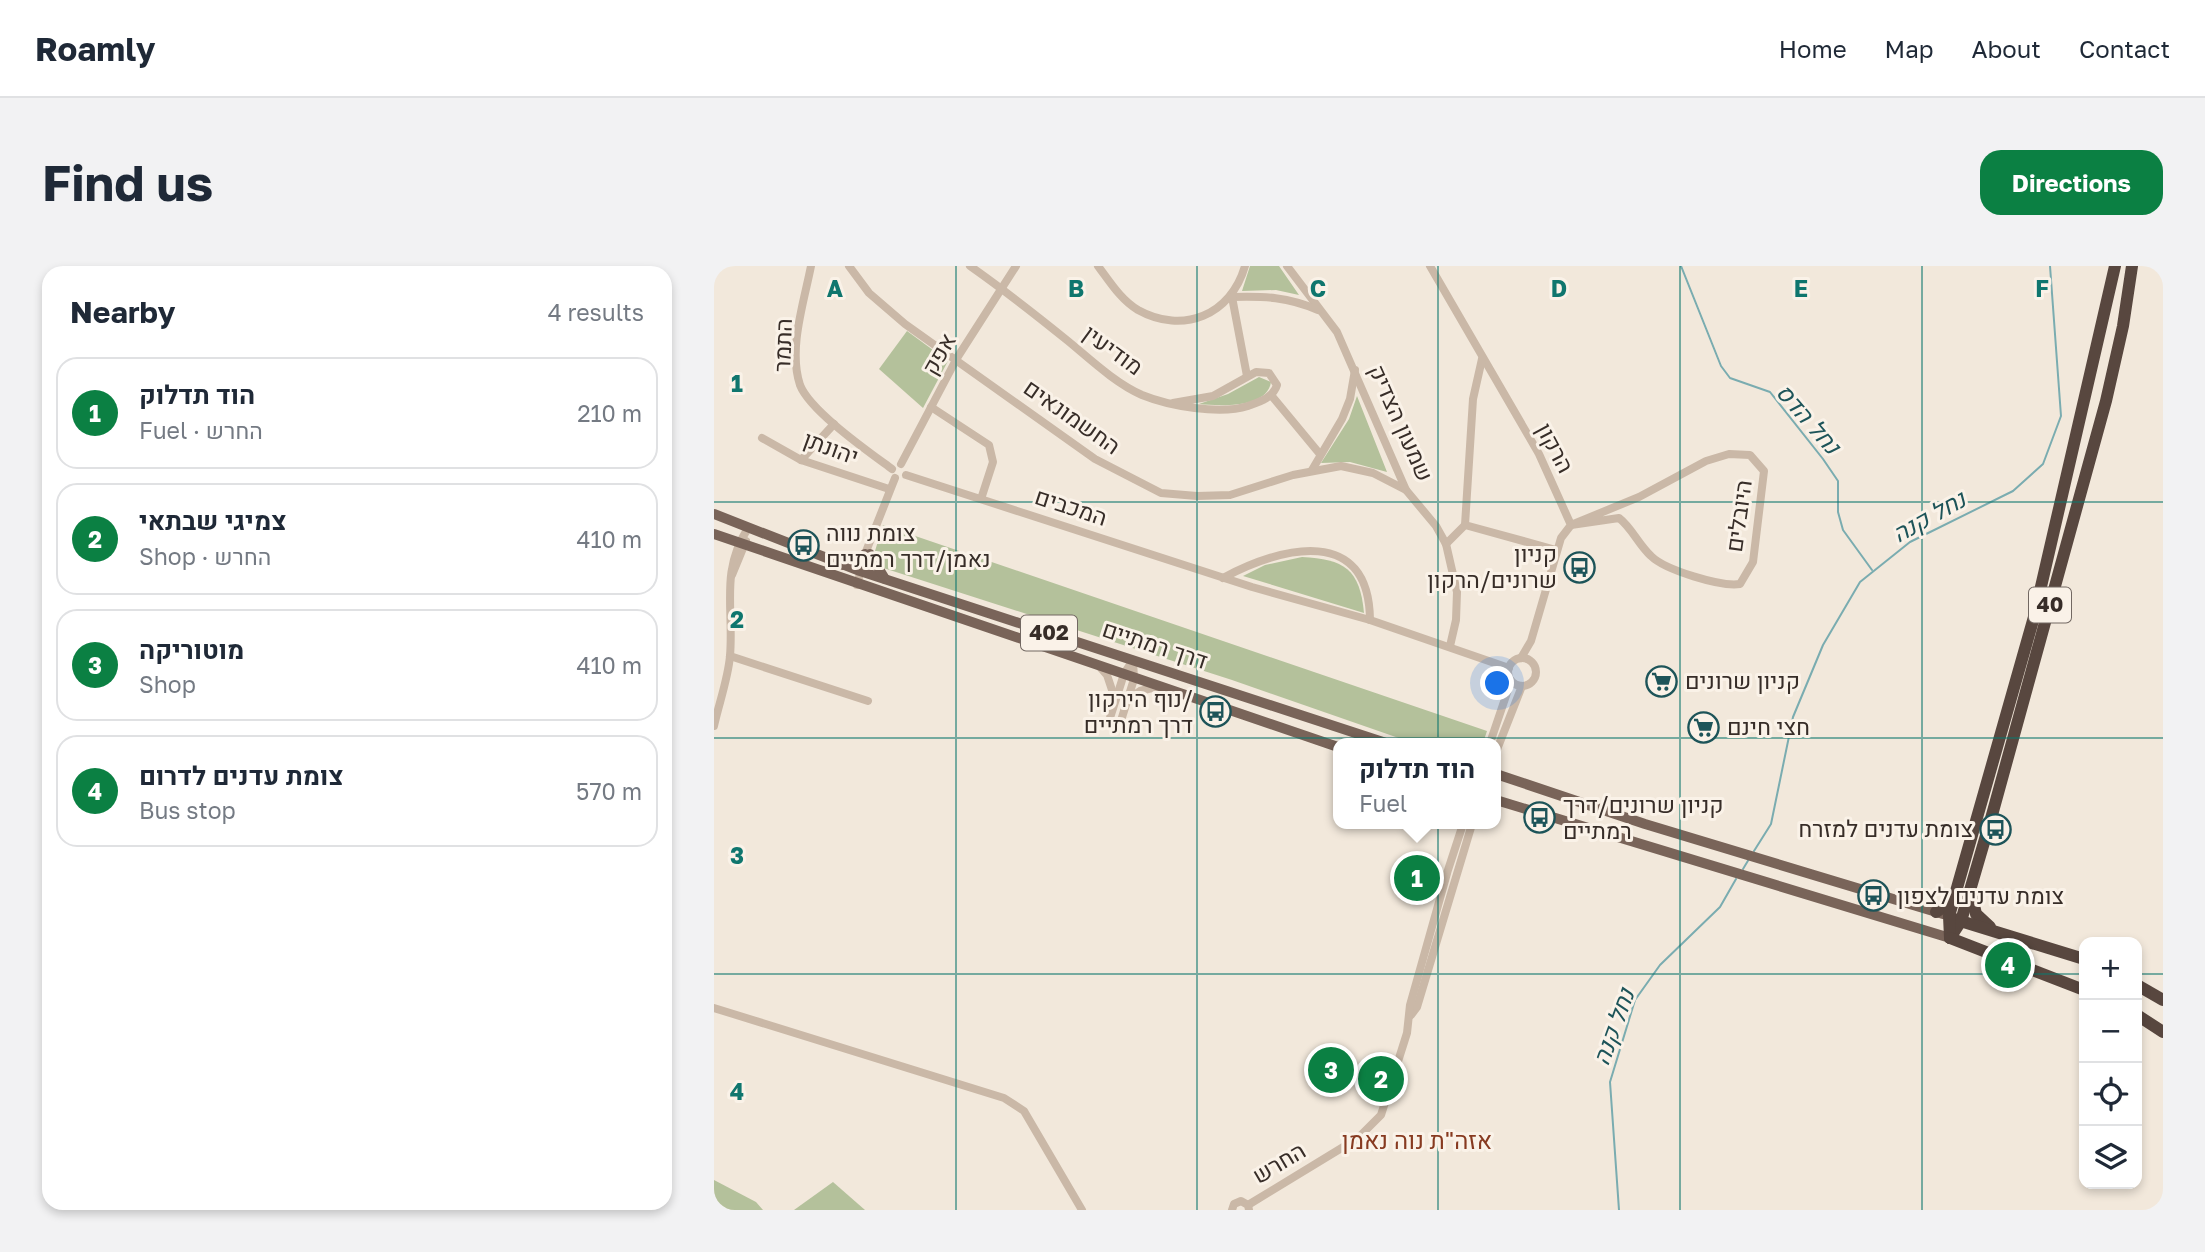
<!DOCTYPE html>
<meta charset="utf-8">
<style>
:root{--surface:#fff;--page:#f2f2f3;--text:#1f2937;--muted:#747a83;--line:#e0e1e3;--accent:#0b8043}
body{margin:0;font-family:"Golos Text",Heebo,sans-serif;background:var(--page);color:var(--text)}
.controls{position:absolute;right:21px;bottom:21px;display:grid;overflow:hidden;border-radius:14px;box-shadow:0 4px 10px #0003}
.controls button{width:63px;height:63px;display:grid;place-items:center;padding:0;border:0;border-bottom:2px solid var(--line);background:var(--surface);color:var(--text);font:35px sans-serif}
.you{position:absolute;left:784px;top:418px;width:24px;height:24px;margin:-18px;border:5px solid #fff;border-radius:50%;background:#1a73e8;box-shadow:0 0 0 10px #1a73e833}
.badge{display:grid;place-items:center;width:46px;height:46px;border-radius:50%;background:var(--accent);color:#fff;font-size:23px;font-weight:700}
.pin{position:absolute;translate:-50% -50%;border:4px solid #fff;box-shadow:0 2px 7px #0006}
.popup{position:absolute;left:619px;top:472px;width:168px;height:91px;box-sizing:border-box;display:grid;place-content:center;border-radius:14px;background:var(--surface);filter:drop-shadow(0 2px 5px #0005);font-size:23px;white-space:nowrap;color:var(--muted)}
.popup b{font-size:26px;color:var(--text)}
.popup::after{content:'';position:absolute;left:50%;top:100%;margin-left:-14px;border:14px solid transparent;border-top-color:var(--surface)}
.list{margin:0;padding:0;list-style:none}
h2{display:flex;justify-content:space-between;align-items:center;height:91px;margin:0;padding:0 28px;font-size:30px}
h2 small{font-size:23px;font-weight:400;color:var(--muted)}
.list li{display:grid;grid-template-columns:46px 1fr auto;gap:21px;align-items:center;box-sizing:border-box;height:112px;margin:0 14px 14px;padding:0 14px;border:2px solid var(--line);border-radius:21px}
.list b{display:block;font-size:26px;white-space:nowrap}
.list p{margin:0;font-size:23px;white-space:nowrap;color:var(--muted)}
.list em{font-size:23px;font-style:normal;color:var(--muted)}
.icon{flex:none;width:38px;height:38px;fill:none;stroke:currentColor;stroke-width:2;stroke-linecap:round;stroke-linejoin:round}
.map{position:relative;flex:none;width:1449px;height:944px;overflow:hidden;border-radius:21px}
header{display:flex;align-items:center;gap:42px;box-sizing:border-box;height:98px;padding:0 35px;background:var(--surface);border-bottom:2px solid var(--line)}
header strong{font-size:33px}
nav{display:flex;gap:38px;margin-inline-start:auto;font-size:24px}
.intro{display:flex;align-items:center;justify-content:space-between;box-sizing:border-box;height:168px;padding:0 42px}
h1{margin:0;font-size:49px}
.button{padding:18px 32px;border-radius:21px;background:var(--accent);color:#fff;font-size:24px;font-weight:700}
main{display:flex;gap:42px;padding:0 42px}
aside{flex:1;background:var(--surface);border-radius:21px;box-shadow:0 4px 10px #0003}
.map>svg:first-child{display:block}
.green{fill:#b4c19b}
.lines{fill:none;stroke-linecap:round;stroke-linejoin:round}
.stream{stroke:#7aacb0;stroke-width:2}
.minor{stroke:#cab8a7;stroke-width:8}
.major{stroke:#796459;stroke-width:10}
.highway{stroke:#58473f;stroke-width:12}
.grid{fill:none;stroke:#0f766e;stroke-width:2;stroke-opacity:0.55}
.labels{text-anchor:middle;stroke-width:6;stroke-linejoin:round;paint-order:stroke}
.shield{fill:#faf2e8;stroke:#726862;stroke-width:2}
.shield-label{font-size:21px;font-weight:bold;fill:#372d28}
.street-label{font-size:23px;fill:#372d28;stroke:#faf2e8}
.poi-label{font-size:23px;fill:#372d28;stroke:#faf2e8;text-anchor:start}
.water-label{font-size:24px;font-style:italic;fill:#1d5459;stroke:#faf2e8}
.neighbourhood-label{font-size:24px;fill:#873a20;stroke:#faf2e8}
.grid-label{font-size:23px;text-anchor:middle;font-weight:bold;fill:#0f766e;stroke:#faf2e8;stroke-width:6;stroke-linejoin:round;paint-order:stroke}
</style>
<header>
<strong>Roamly</strong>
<nav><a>Home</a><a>Map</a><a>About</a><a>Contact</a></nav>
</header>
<div class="intro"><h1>Find us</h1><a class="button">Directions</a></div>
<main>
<aside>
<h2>Nearby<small>4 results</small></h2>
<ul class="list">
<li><span class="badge">1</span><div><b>הוד תדלוק</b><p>Fuel · החרש</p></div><em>210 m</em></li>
<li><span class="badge">2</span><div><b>צמיגי שבתאי</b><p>Shop · החרש</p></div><em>410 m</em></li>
<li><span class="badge">3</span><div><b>מוטוריקה</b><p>Shop</p></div><em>410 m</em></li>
<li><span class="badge">4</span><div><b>צומת עדנים לדרום</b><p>Bus stop</p></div><em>570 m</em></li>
</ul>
</aside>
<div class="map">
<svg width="1449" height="944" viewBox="0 0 1449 944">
<rect width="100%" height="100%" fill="#f2e8db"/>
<!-- green -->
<g class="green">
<path d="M536 0H565L585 29 562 24 528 25Z"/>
<path d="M193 65 234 95 209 142 165 103Z"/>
<path d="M545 111 557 116C553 143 505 140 485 138L514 128Z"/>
<path d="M643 130 673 206 636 196 607 197 635 153Z"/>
<path d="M169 259 773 465 769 477H699L518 414 157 298Z"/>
<path d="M588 291C630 293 646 303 650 347L529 310 551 299Z"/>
<path d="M0 914 42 936 49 944H0Z"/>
<path d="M119 916 151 944H80Z"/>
</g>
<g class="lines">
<!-- stream -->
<g class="stream">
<path d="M967 0 1007 100 1016 112 1056 126 1109 193 1124 215V246L1129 264 1158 304"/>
<path d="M1040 585 1057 558 1079 451 1109 379 1146 316 1196 276 1299 225 1329 198 1347 150 1336 0"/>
<path d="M1029 603 1035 593"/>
<path d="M905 944 896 816 921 734 946 699 1006 641 1022 613"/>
</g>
<!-- minor -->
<g class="minor">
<path d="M97 0C90 36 74 83 86 119 96 145 155 186 178 203"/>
<path d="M135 0 155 27 191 58 381 193 447 227 483 230 516 229 579 209 627 200 659 207 692 224"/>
<path d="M256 0C290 24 322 49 354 75 377 94 401 117 428 129 455 140 506 149 534 140 545 136 559 132 563 119L555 107 542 106 499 130 459 137"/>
<path d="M384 0C396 16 407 34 424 44 469 69 517 49 531 0"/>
<path d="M573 0 623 66 692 224 722 260 732 278 743 326 742 354 736 380"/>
<path d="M716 0 825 188 857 259 847 272 817 375 807 392"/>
<path d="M518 31C550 30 574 31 604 44"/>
<path d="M518 31 533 110"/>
<path d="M557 129 605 187"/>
<path d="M217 141 275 179 279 196 267 233"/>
<path d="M48 172 87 194 175 223"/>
<path d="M1015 188 1036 189 1050 205 1039 296 1026 318C1007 321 951 304 937 290 924 278 918 262 905 252L857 259 925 231 992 195Z"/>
<path d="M87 194 120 158"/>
<path d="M187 198 243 92 302 0"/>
<path d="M598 204 628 153 636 133 641 104"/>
<path d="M192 209 538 321 656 354 795 402"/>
<path d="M751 259 759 133 768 93"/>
<path d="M732 278 751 259 842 284"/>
<path d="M18 309 32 275"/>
<path d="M509 312C568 280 655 259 656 354"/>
<path d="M143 319 151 288 181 212"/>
<path d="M16 390 154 435"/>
<circle cx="808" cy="406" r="14"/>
<path d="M386 401 393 409 401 433"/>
<path d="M414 433 426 425 442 421"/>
<path d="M394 458 410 408 419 394"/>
<path d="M0 460C5 437 14 413 16 390 20 342 6 306 34 262"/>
<path d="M405 461 420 413 419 394"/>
<path d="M776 477 797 415"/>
<path d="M782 486 808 420"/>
<path d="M0 742 290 832 310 845 368 944"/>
<path d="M697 749 703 741 758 558"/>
<path d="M534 939 644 872 667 849 693 767 696 739 734 604 749 558"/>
<path d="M518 944 520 938 527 935 534 939 535 944"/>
</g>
<!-- major -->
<g class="major">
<path d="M0 248 146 305 672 477"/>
<path d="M0 268 624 481"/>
<path d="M156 288 171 313"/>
<path d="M129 299 140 296 151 288"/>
<path d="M782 508 931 558 1229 648"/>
<path d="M782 534 1236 672"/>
</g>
<!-- highway -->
<g class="highway">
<path d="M1257 627 1262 648 1276 661"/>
<path d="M1222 646 1240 634"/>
<path d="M1240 653 1370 693"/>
<path d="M1236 672 1247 655 1278 549 1392 135 1409 60 1418 0"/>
<path d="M1236 672 1235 650 1320 351 1401 0"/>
<path d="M1236 672 1370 724"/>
<path d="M1423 719 1449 734"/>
<path d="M1423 749 1449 766"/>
</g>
</g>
<!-- grid -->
<path class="grid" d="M242 0V944M483 0V944M724 0V944M966 0V944M1208 0V944M0 236H1449M0 472H1449M0 708H1370M1423 708H1449"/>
<!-- icons -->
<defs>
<symbol id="bus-ring" viewBox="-11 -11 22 22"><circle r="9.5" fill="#faf2e8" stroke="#1d5459" stroke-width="1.5"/><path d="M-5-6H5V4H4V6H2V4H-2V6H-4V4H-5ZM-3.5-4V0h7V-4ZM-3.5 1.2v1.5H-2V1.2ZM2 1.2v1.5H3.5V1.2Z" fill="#1d5459"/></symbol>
<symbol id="supermarket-ring" viewBox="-11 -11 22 22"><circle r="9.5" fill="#faf2e8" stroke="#1d5459" stroke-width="1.5"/><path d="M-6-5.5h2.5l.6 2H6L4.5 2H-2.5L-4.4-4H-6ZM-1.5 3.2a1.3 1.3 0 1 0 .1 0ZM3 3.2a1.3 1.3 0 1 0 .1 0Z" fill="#1d5459"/></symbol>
</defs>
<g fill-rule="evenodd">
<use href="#bus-ring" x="72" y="262" width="35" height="35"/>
<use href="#bus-ring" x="848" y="284" width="35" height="35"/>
<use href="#supermarket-ring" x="930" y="398" width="35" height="35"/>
<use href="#bus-ring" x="484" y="428" width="35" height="35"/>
<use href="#supermarket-ring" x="972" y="444" width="35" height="35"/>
<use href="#bus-ring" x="808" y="534" width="35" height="35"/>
<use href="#bus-ring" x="1264" y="546" width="35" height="35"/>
<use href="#bus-ring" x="1142" y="612" width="35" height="35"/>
</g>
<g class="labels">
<!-- shield labels -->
<g class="shield">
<rect x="1315" y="321.5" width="42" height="35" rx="5"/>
<rect x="307" y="349.5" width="56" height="35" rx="5"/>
</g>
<g class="shield-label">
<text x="1336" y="346">40</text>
<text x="335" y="374">402</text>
</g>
<!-- street labels -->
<g class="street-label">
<text transform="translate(69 79) rotate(-88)" y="8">התמר</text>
<text transform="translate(399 84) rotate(36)" y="8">מודיעין</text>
<text transform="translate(225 88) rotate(-60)" y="8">אפק</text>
<text transform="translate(358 151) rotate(35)" y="8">החשמונאים</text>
<text transform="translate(687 157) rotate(66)" y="8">שמעון הצדיק</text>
<text transform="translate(117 182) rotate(20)" y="8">יהונתן</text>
<text transform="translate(841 182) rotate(62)" y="8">הרקון</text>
<text transform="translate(357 241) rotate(18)" y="8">המכבים</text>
<text transform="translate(1025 250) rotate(-82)" y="8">היובלים</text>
<text transform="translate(441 379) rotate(18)" y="8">דרך רמתיים</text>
<text transform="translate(565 897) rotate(-31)" y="8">החרש</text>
</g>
<!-- poi labels -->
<g class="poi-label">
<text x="112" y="275">צומת נווה<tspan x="112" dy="26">נאמן/דרך רמתיים</tspan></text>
<text x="843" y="296" text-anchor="end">קניון<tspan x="843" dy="26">שרונים/הרקון</tspan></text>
<text x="971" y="423">קניון שרונים</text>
<text x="479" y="441" text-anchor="end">נוף הירקון/<tspan x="479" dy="26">דרך רמתיים</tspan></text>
<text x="1013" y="469">חצי חינם</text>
<text x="849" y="547">קניון שרונים/דרך<tspan x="849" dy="26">רמתיים</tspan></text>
<text x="1259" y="571" text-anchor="end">צומת עדנים למזרח</text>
<text x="1183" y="638">צומת עדנים לצפון</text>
</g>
<!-- water labels -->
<g class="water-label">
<text transform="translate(1094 153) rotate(49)" y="8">נחל הדס</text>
<text transform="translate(1215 251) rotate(-29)" y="8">נחל קנה</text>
<text transform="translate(900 761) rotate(-70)" y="8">נחל קנה</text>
</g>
<!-- neighbourhood labels -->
<g class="neighbourhood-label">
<text x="703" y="883">אזה"ת נוה נאמן</text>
</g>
</g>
<g class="grid-label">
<text x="121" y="31">A</text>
<text x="362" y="31">B</text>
<text x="604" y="31">C</text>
<text x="845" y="31">D</text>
<text x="1087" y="31">E</text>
<text x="1328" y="31">F</text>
<text x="23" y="126">1</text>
<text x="23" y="362">2</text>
<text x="23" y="598">3</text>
<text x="23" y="834">4</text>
</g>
</svg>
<div class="controls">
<button>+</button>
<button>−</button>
<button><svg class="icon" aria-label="locate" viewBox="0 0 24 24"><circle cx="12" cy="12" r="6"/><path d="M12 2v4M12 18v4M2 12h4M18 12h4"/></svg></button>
<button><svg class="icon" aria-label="layers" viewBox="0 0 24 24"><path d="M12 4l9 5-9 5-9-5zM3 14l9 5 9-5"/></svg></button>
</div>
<div class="you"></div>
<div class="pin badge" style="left:703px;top:612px">1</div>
<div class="popup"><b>הוד תדלוק</b>Fuel</div>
<div class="pin badge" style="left:667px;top:813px">2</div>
<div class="pin badge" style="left:617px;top:804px">3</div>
<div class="pin badge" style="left:1294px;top:699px">4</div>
</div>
</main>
